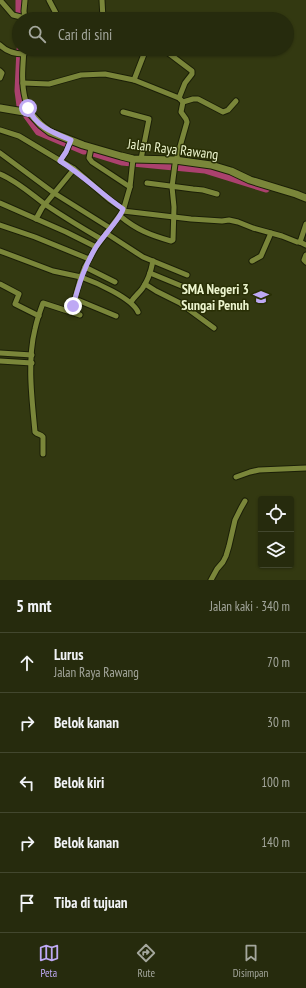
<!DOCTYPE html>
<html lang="id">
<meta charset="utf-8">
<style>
:root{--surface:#262b0d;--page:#2e3316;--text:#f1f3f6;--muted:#a4a79d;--line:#42472e;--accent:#bea9f4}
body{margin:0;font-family:"PT Sans Narrow",sans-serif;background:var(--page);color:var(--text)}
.controls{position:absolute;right:12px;bottom:12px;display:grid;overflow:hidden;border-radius:4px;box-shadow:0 1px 3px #0004}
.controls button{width:36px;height:36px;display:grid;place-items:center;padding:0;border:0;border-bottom:1px solid var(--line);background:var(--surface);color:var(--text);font:20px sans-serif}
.stop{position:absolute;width:12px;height:12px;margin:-9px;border:3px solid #bea9f4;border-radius:50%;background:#fff}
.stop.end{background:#bea9f4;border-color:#fff;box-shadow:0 1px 4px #0008}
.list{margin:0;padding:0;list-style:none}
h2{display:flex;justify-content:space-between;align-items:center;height:52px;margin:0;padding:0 16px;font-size:17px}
h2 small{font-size:13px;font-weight:400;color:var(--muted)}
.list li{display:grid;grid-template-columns:26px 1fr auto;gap:12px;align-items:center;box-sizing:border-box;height:60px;padding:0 16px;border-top:1px solid var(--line)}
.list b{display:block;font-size:15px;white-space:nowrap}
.list p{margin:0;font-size:13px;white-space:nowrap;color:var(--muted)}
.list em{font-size:13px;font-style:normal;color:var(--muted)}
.icon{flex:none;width:22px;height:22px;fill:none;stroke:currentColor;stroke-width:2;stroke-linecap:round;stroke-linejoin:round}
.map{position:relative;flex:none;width:306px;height:580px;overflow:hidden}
.search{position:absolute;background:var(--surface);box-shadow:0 1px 3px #0004;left:12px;right:12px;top:12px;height:44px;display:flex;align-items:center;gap:10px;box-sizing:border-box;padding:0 14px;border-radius:22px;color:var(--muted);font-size:15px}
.sheet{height:352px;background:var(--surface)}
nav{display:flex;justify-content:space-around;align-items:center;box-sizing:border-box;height:56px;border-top:1px solid var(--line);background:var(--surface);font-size:11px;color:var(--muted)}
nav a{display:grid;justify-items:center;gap:2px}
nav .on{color:var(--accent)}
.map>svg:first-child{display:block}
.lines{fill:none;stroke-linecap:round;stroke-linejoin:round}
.river{stroke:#ab416e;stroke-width:9}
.minor-casing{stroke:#1b1f07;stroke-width:7}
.secondary-casing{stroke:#1b1f07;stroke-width:9}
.minor{stroke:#7a863a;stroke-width:5}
.secondary{stroke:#7a863a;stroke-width:7}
.route{stroke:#bea9f4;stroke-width:5}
.labels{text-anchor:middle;stroke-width:3;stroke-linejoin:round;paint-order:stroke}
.street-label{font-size:14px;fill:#ecf4ce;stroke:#292f05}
.poi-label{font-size:14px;font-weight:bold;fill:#ecf4ce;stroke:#292f05;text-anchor:end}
</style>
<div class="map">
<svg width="306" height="580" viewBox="0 0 306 580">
<rect width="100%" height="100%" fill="#333911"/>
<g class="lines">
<!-- river -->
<g class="river">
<path d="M20 11V0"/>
<path d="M21 49 19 91 21 106 39 131 84 150"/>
<path d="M93 152 122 161 205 169 266 188"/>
</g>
<defs>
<g id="minor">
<path d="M0 0 13 15 25 18"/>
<path d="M49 0 59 19"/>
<path d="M102 0 103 19"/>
<path d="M25 19 24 11 25 0"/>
<path d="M0 45C6 51 15 54 24 54"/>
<path d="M24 49C23 65 21 82 25 98 26 103 28 108 30 113"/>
<path d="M163 49 192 71V74L185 83 179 98"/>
<path d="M0 71 2 73 0 78"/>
<path d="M134 80 146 49"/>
<path d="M23 83 49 84 81 75 105 74 134 80 179 98 183 102"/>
<path d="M183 102 193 99H198L223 112 228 110 236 101"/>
<path d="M123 112 149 119 141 159"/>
<path d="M0 130 19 136 74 169 110 200 123 209"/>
<path d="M91 148 89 158 92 162 130 187"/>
<path d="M0 153 54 193 110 228"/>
<path d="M60 161 66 152 71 140"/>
<path d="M0 174C17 181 31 194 46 205 64 217 82 228 101 239"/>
<path d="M147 183 193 189 203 190 217 194"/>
<path d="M0 203 66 232 96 247"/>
<path d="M123 211 191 219 222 221 229 220 238 222 253 228 282 236 297 242H300L306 224"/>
<path d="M120 216C137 230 150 235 171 241L173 240 174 207 172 187 175 164 187 122 186 119 181 112 183 102"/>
<path d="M36 219 42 208 74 169"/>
<path d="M0 225 35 237 89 259"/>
<path d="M106 233 143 257 187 275"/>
<path d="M300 242 306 245"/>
<path d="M0 251 53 271 81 277 85 267 96 247 123 211 130 187 133 159"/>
<path d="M306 255 304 260 306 262"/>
<path d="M252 261 261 256 271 233"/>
<path d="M85 267 115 282"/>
<path d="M150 273 184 287"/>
<path d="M0 284 19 294 15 304 39 316"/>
<path d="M145 284 156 291 180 303 214 328"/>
<path d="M75 299 116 316"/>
<path d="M131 302C134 297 138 294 142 289 148 281 151 271 153 261"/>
<path d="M71 312 81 277C95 282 132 298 138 312"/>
<path d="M0 353 32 355"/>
<path d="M0 361 32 363"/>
<path d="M43 454V437C41 434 38 435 35 432 32 399 27 361 35 329 37 320 40 311 43 303L80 315"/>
<path d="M236 477 250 472 259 470 306 468"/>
<path d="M211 580 217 569 223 562 226 556 229 546 235 520 241 508 245 501"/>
</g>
<path id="secondary" d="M0 108 30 113 41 125 50 132 83 145 121 156 133 159 175 160 211 165 231 171 250 180 296 194 306 198"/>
</defs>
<!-- minor casing -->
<use href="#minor" class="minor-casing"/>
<!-- secondary casing -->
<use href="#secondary" class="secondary-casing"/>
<!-- minor -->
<use href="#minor" class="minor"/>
<!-- secondary -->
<use href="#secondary" class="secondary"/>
</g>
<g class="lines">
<!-- route -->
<path class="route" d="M28 108C36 127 54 133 71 140L66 152 60 161C83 175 101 194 123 209 121 218 102 237 96 247 84 267 79 284 73 306"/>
</g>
<!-- icons -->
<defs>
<symbol id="school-bare" viewBox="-9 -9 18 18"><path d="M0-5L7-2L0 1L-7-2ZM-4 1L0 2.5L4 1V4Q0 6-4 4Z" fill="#bea9f4" stroke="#292f05" stroke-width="2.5" paint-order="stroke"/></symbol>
</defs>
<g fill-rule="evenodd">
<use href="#school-bare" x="250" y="286" width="22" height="22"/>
</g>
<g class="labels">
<!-- street labels -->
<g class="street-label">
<text transform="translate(173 149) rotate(7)" y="5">Jalan Raya Rawang</text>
</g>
<!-- poi labels -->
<g class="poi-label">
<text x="249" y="294">SMA Negeri 3<tspan x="249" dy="16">Sungai Penuh</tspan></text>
</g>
</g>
</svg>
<div class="controls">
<button><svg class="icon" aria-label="locate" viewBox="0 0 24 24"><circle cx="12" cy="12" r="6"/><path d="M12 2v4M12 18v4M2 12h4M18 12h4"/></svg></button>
<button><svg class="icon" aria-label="layers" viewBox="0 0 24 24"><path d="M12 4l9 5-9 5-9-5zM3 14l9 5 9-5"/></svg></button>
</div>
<div class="stop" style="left:28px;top:108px"></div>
<div class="stop end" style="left:73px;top:306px"></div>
<div class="search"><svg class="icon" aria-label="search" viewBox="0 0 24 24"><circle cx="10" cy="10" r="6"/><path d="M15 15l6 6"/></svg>Cari di sini</div>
</div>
<section class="sheet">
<h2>5 mnt<small>Jalan kaki · 340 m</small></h2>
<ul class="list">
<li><svg class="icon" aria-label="ahead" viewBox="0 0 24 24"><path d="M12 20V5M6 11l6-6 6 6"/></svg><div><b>Lurus</b><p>Jalan Raya Rawang</p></div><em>70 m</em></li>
<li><svg class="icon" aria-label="right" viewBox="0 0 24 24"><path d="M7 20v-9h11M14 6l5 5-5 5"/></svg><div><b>Belok kanan</b></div><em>30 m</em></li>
<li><svg class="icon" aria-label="left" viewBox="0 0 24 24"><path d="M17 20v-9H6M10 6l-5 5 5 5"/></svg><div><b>Belok kiri</b></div><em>100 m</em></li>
<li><svg class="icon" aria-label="right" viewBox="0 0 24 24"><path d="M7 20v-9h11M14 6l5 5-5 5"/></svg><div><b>Belok kanan</b></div><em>140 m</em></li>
<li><svg class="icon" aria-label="arrive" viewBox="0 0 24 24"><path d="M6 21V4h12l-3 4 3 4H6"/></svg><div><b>Tiba di tujuan</b></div></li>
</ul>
</section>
<nav>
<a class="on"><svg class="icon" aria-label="map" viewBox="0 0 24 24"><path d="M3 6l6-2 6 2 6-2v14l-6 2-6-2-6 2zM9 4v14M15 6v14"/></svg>Peta</a>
<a><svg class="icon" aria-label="directions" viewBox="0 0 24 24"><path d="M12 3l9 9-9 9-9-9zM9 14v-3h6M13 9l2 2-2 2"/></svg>Rute</a>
<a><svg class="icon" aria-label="saved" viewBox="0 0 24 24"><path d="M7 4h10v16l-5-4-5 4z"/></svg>Disimpan</a>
</nav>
